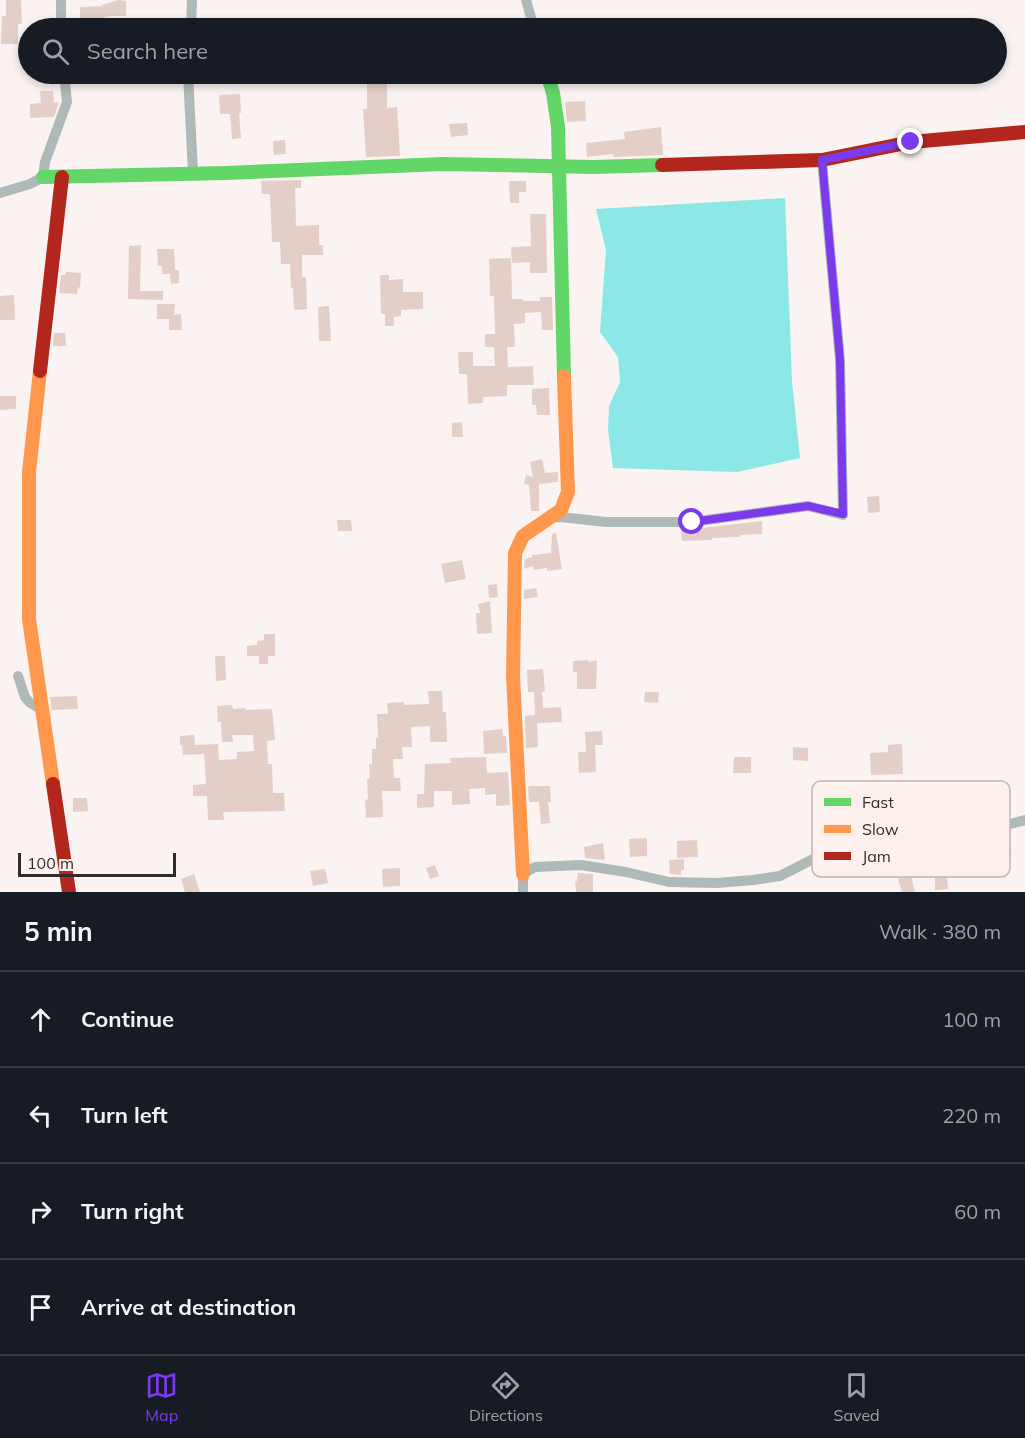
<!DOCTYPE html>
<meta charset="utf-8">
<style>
:root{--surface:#171b24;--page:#20242c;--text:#f1f3f6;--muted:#9ea1a6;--line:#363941;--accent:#7c3aed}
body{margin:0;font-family:Mulish,sans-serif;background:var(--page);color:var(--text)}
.scale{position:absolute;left:18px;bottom:15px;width:158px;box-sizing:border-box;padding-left:6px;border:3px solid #2f2b29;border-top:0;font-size:16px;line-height:21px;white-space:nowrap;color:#2f2b29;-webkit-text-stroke:4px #fef1ed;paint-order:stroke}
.stop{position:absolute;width:18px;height:18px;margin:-14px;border:4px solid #7c3aed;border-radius:50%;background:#fff}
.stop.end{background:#7c3aed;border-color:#fff;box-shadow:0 2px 6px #0008}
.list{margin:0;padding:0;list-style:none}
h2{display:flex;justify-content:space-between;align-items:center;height:78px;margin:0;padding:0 24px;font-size:26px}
h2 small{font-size:20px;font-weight:400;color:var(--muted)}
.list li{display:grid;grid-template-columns:39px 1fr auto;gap:18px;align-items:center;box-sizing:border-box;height:96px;padding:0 24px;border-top:2px solid var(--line)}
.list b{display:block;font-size:22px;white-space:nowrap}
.list em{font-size:20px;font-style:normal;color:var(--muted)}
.icon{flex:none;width:33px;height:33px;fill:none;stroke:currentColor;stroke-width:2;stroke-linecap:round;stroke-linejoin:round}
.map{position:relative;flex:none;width:1025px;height:892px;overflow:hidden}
.search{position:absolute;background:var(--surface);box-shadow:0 3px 9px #0003;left:18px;right:18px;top:18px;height:66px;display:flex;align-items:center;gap:15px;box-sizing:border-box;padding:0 21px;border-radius:33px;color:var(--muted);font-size:22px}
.sheet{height:462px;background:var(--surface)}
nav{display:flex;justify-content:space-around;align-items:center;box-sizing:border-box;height:84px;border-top:2px solid var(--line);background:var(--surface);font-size:16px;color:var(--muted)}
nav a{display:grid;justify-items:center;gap:3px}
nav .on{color:var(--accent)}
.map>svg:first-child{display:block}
.water{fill:#8ce8e6}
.building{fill:#e3cfc8}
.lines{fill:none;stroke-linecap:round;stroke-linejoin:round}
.street{stroke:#aeb9b8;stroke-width:10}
.fast{stroke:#63d668;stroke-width:14}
.slow{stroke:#ff974d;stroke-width:14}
.jam{stroke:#b3261e;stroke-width:14}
.route{stroke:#7c3aed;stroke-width:8}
.key{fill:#fef1ed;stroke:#c0b6b2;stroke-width:1.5}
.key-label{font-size:16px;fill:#2f2b29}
</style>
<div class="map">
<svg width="1025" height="892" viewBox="0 0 1025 892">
<rect width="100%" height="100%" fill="#faf3f1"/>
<!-- water -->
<path class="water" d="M785 198 792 381 800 458 737 472 613 468 608 430 609 406 620 382 618 357 600 332 606 250 596 209Z"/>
<!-- building -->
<g class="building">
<path d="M6 0H21L22 24H18V44H1L2 16H6Z"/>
<path d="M118 0 126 1V16H112L97 19V20L80 21V7L102 6V5Z"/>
<path d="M367 82H387V108L397 107 400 156 366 157 363 109H367Z"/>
<path d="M40 91H53L54 103 59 102 54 117 30 118V104L41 103Z"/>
<path d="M240 94 241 113H239L241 138 232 139 230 114H220L219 95Z"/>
<path d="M585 101 586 121 567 122 565 102Z"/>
<path d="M467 123 468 135 451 137 449 124Z"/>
<path d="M661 127 663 155 613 157V154L587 157 586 143 625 139 624 132Z"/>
<path d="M285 140 286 154 274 155 273 141Z"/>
<path d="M301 180V188H295L296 226 319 225V245H323V255H302V277H306L307 309 294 310 293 288H291L290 264H281L280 242H272L270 194H262L261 181Z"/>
<path d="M509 181H526V192H519V203H510Z"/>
<path d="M530 214H546L547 273H530V262L512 263 511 247 531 246Z"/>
<path d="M141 245 140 291H163V300L128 299 129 246Z"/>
<path d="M157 249H174L175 270H179V283L171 284 170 274H162V266H158Z"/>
<path d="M511 258 512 299H523V301H540V297H552L553 330H542L541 312 525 313V323L514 324 515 347H507L508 367 533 366 534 385H507V396L483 397V403L468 404 467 374H459L458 352H473V366H495L494 347H485V334H495L494 296H490L489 259Z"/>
<path d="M66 272 81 273 80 288 78 287 77 294 59 293 61 275H65Z"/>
<path d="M380 275H389V280L403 279V292H423V309L401 310V316L394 317V326H385V314H381Z"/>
<path d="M14 295 15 320H0V296Z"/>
<path d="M157 304H175L174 315 181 314 182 330H169V319H157Z"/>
<path d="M329 306 331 341H319L318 307Z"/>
<path d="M54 333H65L66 346H53Z"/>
<path d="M549 388 550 415H537L536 405H532V389Z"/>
<path d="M0 396H16V409L0 410Z"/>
<path d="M462 422 463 437H452V423Z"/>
<path d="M542 459 545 473 558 472V482L539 484V511H531L529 485 524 484 526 475 533 477 530 462Z"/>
<path d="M879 496 880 512 868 513 867 497Z"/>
<path d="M337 520H351L352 531H338Z"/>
<path d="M762 521V534L740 535V537L712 538V540L682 541 681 530 693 529Z"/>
<path d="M556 533 562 569 547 571V568L534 570 533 566 524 569 525 559 532 557V555L551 553 552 534Z"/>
<path d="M462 560 466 579 445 583 441 564Z"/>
<path d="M497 584 498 597 489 598 488 585Z"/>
<path d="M536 588 538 597 524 599V590Z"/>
<path d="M490 601 492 633 477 634 476 613H480L478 604Z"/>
<path d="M264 634H275V656H268V664H259V656H247V646L257 645V641L264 640Z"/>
<path d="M215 656H225L226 680 216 681Z"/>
<path d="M588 660V662L597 660 596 689H577V672H573V661Z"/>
<path d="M543 669 545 691 542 692 543 708 561 707 562 722 537 723 538 747 526 748 525 716 535 715 534 692H528L527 670Z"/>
<path d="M428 691H442L443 712H446L447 742H430V726L411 727 412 747H402L403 759H393L394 778H400L401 791H382L383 817 366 818 365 800 368 799 367 779 370 778 369 764H372V749H376V738H378L377 714H388L387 703 404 702V705L429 704Z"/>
<path d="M645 692H659L658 703 644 702Z"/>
<path d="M77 696 78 709 52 710 50 697Z"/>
<path d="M232 705 233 709 245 708V710L272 709 275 740 267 741 268 764H272L273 793H284L285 811 223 812 224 820H208L207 796H193V785L206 784 204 754 183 755 182 745H180V736L194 735 195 745 218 744 219 760 237 759V752L254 751 253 735H232L233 742H222L221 722H218L217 706Z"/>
<path d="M502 729 503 736H506L507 753 484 754 483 731Z"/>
<path d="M602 731 603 745H595L596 772 579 773 578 752H586L585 732Z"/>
<path d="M902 744 903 774 871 775 870 753 888 752V745Z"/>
<path d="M793 747 808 748V761L793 760Z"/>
<path d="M486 757 487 773 508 772 510 805 496 806V794L485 795V788L469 789 470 804 452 805V791H434V807L417 808V794H424L425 764 451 763 450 758Z"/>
<path d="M734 757H751V773H733Z"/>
<path d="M528 786H550L551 802H548L550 823 541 824 539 802H529Z"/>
<path d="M73 798H87L88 811 73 812Z"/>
<path d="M1009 835 1011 856 989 859 987 838Z"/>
<path d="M647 838V856L630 857 629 839Z"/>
<path d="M697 840 698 857 677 858V841Z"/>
<path d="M603 843 605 860 585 858 584 847Z"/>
<path d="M684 859V870H681V875L670 874 669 860Z"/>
<path d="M435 865 439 876 430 879 426 868Z"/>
<path d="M400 868V886L383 887 382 869Z"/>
<path d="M325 869 328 883 313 886 310 871Z"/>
<path d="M578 873 593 874V892H576L575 881H577Z"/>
<path d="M194 874 200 892H185L181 879Z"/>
<path d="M911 876 915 892H902L898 879Z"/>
<path d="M947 876 948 889 935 890V877Z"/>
</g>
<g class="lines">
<!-- street -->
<g class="street">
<path d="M526 0 534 28"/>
<path d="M61 28V0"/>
<path d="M191 28 192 0"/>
<path d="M188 74 193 173"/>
<path d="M0 193 30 184 43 177 45 162 67 102 64 74"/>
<path d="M549 518 561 517 606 522H692L808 506 843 515 840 360 822 160"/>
<path d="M18 676 25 697 29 702 42 710"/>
<path d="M523 892V874L535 867 581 865 626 872 669 882 716 883 753 880 780 876 823 854 852 844 887 843 978 833 1025 820"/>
</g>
<!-- fast -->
<g class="fast">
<path d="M547 74 553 93 558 127 564 376"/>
<path d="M43 177 226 173 443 164 594 167 662 165"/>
</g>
<!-- slow -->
<g class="slow">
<path d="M40 371 29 472V619L53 784"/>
<path d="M523 874 513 676 515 553 523 536 561 510 568 492 564 376"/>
</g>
<!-- jam -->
<g class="jam">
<path d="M662 165 822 160 911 142 1025 132"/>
<path d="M40 371 62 177"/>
<path d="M53 784 69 892"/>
</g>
</g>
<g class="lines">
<!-- route -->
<path class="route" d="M692 522 808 506 843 514 840 360 822 160 911 142"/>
</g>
<!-- legend -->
<rect x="812" y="781" width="198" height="96" rx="9" class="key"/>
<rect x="824" y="798" width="27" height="8" fill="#63d668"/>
<rect x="824" y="825" width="27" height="8" fill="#ff974d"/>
<rect x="824" y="852" width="27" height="8" fill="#b3261e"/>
<g class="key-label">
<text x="862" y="808">Fast</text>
<text x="862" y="835">Slow</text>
<text x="862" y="862">Jam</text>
</g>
</svg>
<div class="scale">100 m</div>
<div class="stop" style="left:692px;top:522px"></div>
<div class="stop end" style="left:911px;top:142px"></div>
<div class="search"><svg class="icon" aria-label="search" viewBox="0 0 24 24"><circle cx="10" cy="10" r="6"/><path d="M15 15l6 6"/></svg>Search here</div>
</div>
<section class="sheet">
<h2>5 min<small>Walk · 380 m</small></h2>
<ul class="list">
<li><svg class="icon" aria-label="ahead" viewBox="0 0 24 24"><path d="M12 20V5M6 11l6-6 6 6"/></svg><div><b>Continue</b></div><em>100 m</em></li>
<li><svg class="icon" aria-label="left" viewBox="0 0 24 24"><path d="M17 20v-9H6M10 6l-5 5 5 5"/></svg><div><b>Turn left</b></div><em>220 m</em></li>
<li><svg class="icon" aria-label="right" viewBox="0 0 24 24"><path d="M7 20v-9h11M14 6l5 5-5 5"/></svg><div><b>Turn right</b></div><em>60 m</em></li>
<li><svg class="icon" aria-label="arrive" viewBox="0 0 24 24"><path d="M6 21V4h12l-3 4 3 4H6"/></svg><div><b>Arrive at destination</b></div></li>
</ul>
</section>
<nav>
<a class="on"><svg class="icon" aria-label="map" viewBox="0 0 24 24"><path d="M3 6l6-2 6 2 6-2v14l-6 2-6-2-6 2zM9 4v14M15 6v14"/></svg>Map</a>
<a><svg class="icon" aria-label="directions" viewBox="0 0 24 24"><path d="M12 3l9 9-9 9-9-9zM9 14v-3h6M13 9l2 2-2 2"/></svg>Directions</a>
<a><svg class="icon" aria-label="saved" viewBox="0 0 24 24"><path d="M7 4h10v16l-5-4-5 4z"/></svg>Saved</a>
</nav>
